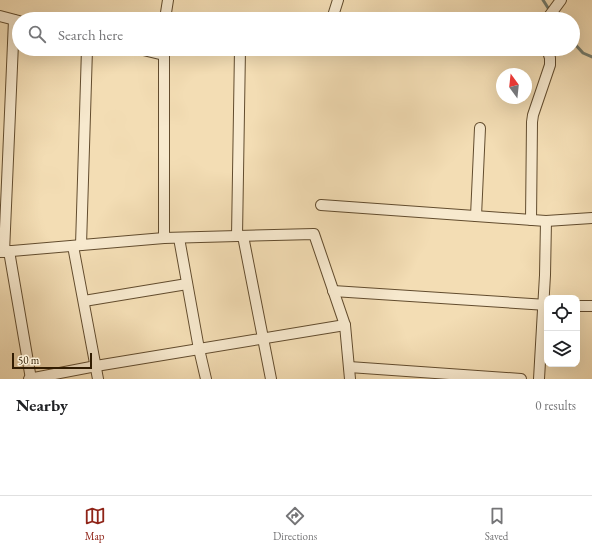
<!DOCTYPE html>
<style>
:root{--surface:#fff;--page:#f2f2f2;--text:#202124;--muted:#757577;--line:#e0e0e0;--accent:#8f2418}
body{margin:0;font-family:"EB Garamond",serif;background:var(--page);color:var(--text)}
.controls{position:absolute;right:12px;bottom:12px;display:grid;overflow:hidden;border-radius:8px;box-shadow:0 4px 16px #0002}
.controls button{width:36px;height:36px;display:grid;place-items:center;padding:0;border:0;border-bottom:1px solid var(--line);background:var(--surface);color:var(--text);font:20px sans-serif}
.compass{position:absolute;left:496px;top:68px;width:36px;height:36px;border-radius:50%;background:var(--surface);box-shadow:0 4px 16px #0002;rotate:345deg}
.scale{position:absolute;left:12px;bottom:10px;width:80px;box-sizing:border-box;padding-left:4px;border:2px solid #311c01;border-top:0;font-size:11px;line-height:14px;white-space:nowrap;color:#311c01;-webkit-text-stroke:3px #f7e9ce;paint-order:stroke}
.list{margin:0;padding:0;list-style:none}
h2{display:flex;justify-content:space-between;align-items:center;height:52px;margin:0;padding:0 16px;font-size:17px}
h2 small{font-size:13px;font-weight:400;color:var(--muted)}
.icon{flex:none;width:22px;height:22px;fill:none;stroke:currentColor;stroke-width:2;stroke-linecap:round;stroke-linejoin:round}
.map{position:relative;flex:none;width:592px;height:379px;overflow:hidden}
.search{position:absolute;background:var(--surface);box-shadow:0 4px 16px #0002;left:12px;right:12px;top:12px;height:44px;display:flex;align-items:center;gap:10px;box-sizing:border-box;padding:0 14px;border-radius:22px;color:var(--muted);font-size:15px}
.sheet{height:116px;background:var(--surface)}
nav{display:flex;justify-content:space-around;align-items:center;box-sizing:border-box;height:56px;border-top:1px solid var(--line);background:var(--surface);font-size:11px;color:var(--muted)}
nav a{display:grid;justify-items:center;gap:2px}
nav .on{color:var(--accent)}
.map>svg:first-child{display:block}
.lines{fill:none;stroke-linecap:round;stroke-linejoin:round}
.stream{stroke:#727b6e;stroke-width:3}
.minor-casing{stroke:#624c2e;stroke-width:12}
.minor{stroke:#f7e9ce;stroke-width:10}
</style>
<div class="map">
<svg width="592" height="379" viewBox="0 0 592 379">
<rect width="100%" height="100%" fill="#f3ddb4"/>
<filter id="stains"><feTurbulence type="fractalNoise" baseFrequency=".005" numOctaves="4"/><feColorMatrix values="0 0 0 0 .2 0 0 0 0 .09 0 0 0 0 .02 0 0 0 .5 -.17"/></filter>
<radialGradient id="worn" r=".72"><stop offset=".6" stop-color="#630" stop-opacity="0"/><stop offset="1" stop-color="#630" stop-opacity=".3"/></radialGradient>
<g class="lines">
<!-- stream -->
<g class="stream">
<path d="M543 0 550 11"/>
<path d="M573 42 583 53 592 57"/>
</g>
<defs>
<g id="minor">
<path d="M0 16 19 21"/>
<path d="M165 19 168 0"/>
<path d="M332 19 338 0"/>
<path d="M547 19 561 0"/>
<path d="M139 49 164 55"/>
<path d="M321 205 546 221 592 218"/>
<path d="M476 216 480 128"/>
<path d="M531 220 532 122 533 115 550 65V58L547 49"/>
<path d="M237 236 240 49"/>
<path d="M243 236 271 379"/>
<path d="M164 238V49"/>
<path d="M179 238 199 349 206 379"/>
<path d="M81 245 87 49"/>
<path d="M73 246 98 379"/>
<path d="M9 251 31 379"/>
<path d="M0 252 164 238 314 234 345 325 350 379"/>
<path d="M4 252 14 20"/>
<path d="M333 291 547 305"/>
<path d="M84 301 187 284"/>
<path d="M577 306H592"/>
<path d="M349 367 521 379"/>
<path d="M29 379 96 366 345 325"/>
<path d="M539 379 545 275 546 221"/>
</g>
</defs>
<!-- minor casing -->
<use href="#minor" class="minor-casing"/>
<!-- minor -->
<use href="#minor" class="minor"/>
</g>
<rect width="100%" height="100%" filter="url(#stains)"/>
<rect width="100%" height="100%" fill="url(#worn)"/>
</svg>
<div class="controls">
<button><svg class="icon" aria-label="locate" viewBox="0 0 24 24"><circle cx="12" cy="12" r="6"/><path d="M12 2v4M12 18v4M2 12h4M18 12h4"/></svg></button>
<button><svg class="icon" aria-label="layers" viewBox="0 0 24 24"><path d="M12 4l9 5-9 5-9-5zM3 14l9 5 9-5"/></svg></button>
</div>
<svg class="compass" viewBox="-18 -18 36 36"><path d="M0-13l5 13h-10z" fill="#e53935"/><path d="M0 13l5-13h-10z" fill="#757577"/></svg>
<div class="scale">50 m</div>
<div class="search"><svg class="icon" aria-label="search" viewBox="0 0 24 24"><circle cx="10" cy="10" r="6"/><path d="M15 15l6 6"/></svg>Search here</div>
</div>
<section class="sheet">
<h2>Nearby<small>0 results</small></h2>
<ul class="list">
</ul>
</section>
<nav>
<a class="on"><svg class="icon" aria-label="map" viewBox="0 0 24 24"><path d="M3 6l6-2 6 2 6-2v14l-6 2-6-2-6 2zM9 4v14M15 6v14"/></svg>Map</a>
<a><svg class="icon" aria-label="directions" viewBox="0 0 24 24"><path d="M12 3l9 9-9 9-9-9zM9 14v-3h6M13 9l2 2-2 2"/></svg>Directions</a>
<a><svg class="icon" aria-label="saved" viewBox="0 0 24 24"><path d="M7 4h10v16l-5-4-5 4z"/></svg>Saved</a>
</nav>
